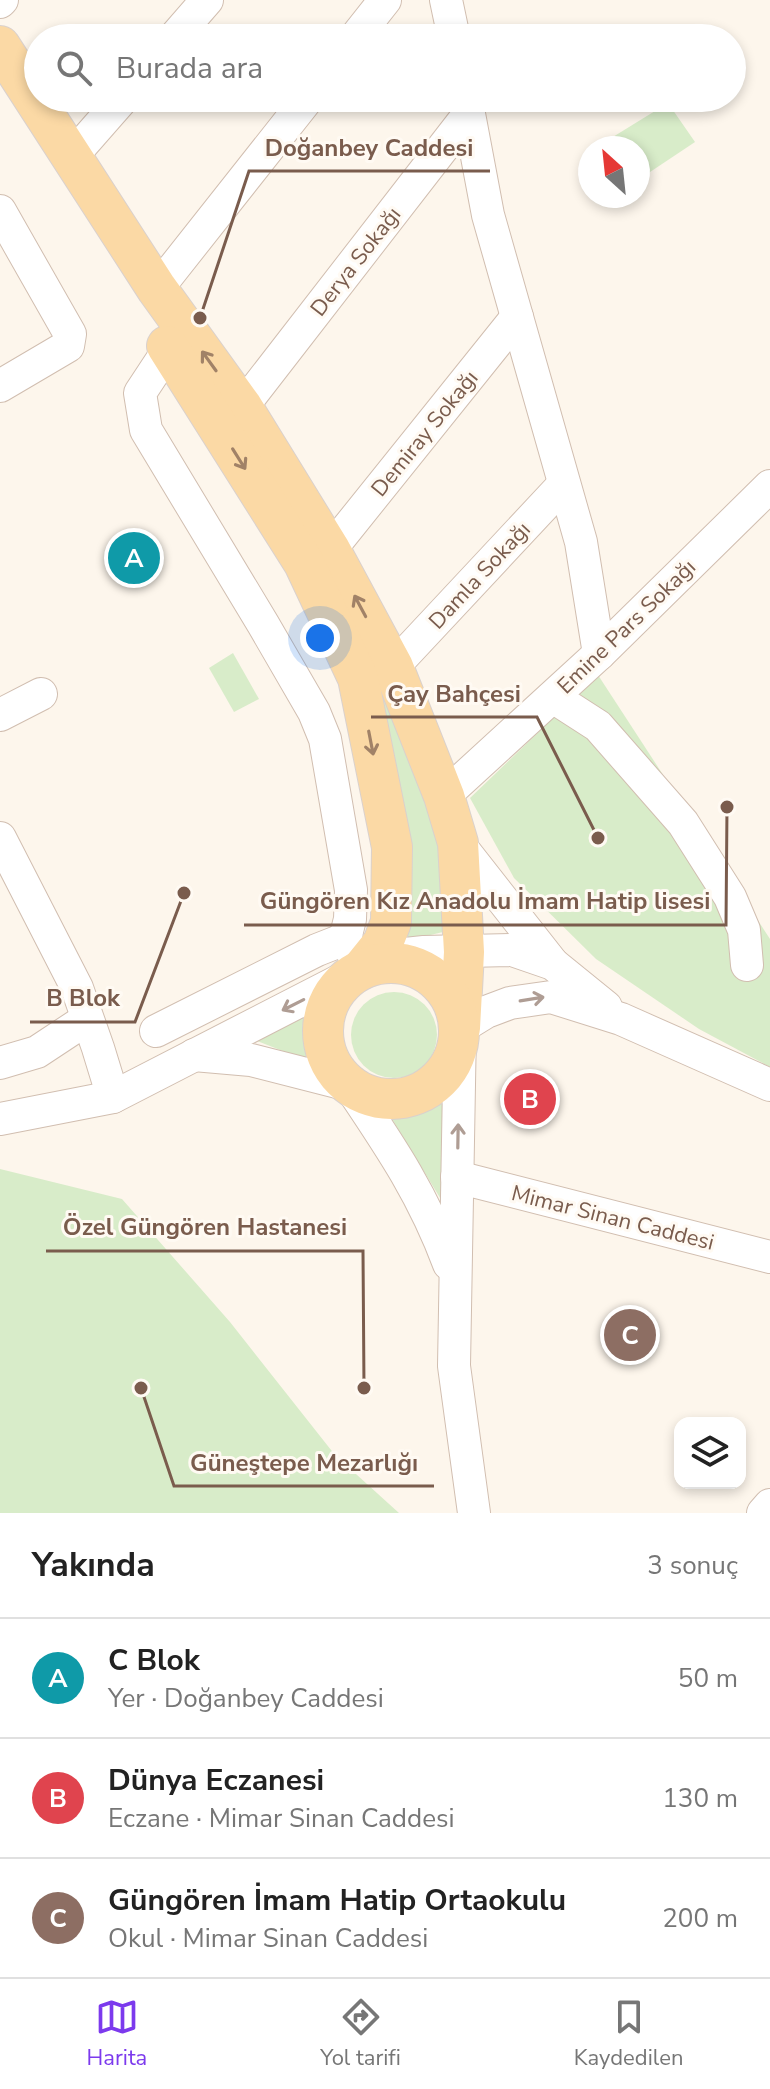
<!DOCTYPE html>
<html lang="tr">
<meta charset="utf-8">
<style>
:root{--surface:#fff;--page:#f2f2f2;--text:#222;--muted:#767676;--line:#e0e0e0;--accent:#7c3aed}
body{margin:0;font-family:"Nunito Sans",sans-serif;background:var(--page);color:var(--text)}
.controls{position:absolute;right:24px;bottom:24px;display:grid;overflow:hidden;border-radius:16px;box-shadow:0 4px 12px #0003}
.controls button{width:72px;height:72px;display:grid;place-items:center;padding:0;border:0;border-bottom:2px solid var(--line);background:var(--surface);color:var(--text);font:40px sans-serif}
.compass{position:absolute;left:578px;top:136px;width:72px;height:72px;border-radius:50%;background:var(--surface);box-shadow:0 4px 12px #0003;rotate:333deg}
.you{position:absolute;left:320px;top:638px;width:28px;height:28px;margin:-20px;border:6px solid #fff;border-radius:50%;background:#1a73e8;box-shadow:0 0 0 12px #1a73e833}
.badge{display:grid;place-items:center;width:52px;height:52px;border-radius:50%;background:var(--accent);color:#fff;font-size:26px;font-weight:700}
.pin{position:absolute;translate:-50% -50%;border:4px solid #fff;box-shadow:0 2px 8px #0006}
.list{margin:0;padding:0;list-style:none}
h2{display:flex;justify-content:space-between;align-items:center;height:104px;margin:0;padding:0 32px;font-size:34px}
h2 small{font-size:26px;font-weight:400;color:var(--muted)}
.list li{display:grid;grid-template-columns:52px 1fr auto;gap:24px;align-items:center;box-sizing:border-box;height:120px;padding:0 32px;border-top:2px solid var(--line)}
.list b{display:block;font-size:30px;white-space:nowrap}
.list p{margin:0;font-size:26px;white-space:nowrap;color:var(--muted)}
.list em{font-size:26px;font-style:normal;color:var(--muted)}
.icon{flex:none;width:44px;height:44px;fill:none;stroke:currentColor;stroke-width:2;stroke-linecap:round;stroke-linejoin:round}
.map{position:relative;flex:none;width:770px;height:1513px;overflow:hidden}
.search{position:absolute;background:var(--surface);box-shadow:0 4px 12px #0003;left:24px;right:24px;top:24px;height:88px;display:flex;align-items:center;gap:20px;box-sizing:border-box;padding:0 28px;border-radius:44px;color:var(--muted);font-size:30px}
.sheet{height:464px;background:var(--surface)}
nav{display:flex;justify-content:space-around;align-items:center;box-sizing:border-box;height:112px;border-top:2px solid var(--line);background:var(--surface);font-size:22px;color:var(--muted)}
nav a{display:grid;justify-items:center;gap:4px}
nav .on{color:var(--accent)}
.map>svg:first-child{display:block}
.green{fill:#d8ecc9}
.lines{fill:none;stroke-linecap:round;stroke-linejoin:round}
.minor-casing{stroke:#d1beb0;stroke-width:34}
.major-casing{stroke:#dad1cd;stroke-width:42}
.minor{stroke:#fff;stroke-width:32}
.major{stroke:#fbd9a5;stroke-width:40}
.oneway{stroke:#a18267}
.oneway2{stroke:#af9d94}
.labels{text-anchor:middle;stroke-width:6;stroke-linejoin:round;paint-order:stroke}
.street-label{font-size:22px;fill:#7a5c4d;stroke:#fffaf3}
.leader{fill:none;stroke:#7a5c4d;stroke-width:3}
.callout-dot{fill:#7a5c4d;stroke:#fffaf3;stroke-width:3}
.callout-label{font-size:24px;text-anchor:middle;font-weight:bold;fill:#7a5c4d;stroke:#fffaf3;stroke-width:6;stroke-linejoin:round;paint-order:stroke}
</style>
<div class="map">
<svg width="770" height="1513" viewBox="0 0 770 1513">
<rect width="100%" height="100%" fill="#fdf6ec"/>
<!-- green -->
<g class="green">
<path d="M668 103 695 142 638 180V148H595Z"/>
<path d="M233 653 259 699 234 712 209 668Z"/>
<path d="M367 654 405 739 437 838 451 930 406 941Z"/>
<path d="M598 675 770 939V1067L699 1029 596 959 514 878 470 798Z"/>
<circle cx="394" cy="1035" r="43"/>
<path d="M317 1007 316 1064 252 1039Z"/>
<path d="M449 1090 445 1206 392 1119Z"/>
<path d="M0 1169 122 1199 230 1322 335 1455 399 1513H0Z"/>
</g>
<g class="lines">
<defs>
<g id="minor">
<path d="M446 0 454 38"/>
<path d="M0 2 2 0"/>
<path d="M174 38 207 0"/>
<path d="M355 38 385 0"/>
<path d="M466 98 488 215 581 542 599 654"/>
<path d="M73 155 123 98"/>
<path d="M0 211 70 334 68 346 0 386"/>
<path d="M157 289 308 98"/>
<path d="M169 349 140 393 146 430 263 624 314 712 325 739 351 890 350 919 345 939 362 969"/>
<path d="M242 407 469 114"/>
<path d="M330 550 517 317"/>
<path d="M393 667 564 484"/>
<path d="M553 697 598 726 683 823 730 897 744 930 747 965"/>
<path d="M0 715 41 694"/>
<path d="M444 796 599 654 770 486"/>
<path d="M0 838 77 988 98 1048 113 1097"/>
<path d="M458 843 553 964"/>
<path d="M156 1031 317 950 345 939"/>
<path d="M194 1055 251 1060 349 1085C390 1146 423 1194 449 1264"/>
<path d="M0 1063 37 1052 87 1019"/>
<path d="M0 1119 113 1097 362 969 396 955 424 952 512 950 553 964 606 1007"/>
<path d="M457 1177 770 1257"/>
<path d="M474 1513 454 1366 460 1028 486 1012 510 1003 551 997 621 1019 770 1085"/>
<path d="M763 1513 770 1505"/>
</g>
<g id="major">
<path d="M0 46 157 289 242 407 330 550 393 667 444 796 458 843 464 952 460 1028"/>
<path d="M167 346 304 563 358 678 392 847 391 922 383 943 362 969"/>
<circle cx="391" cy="1031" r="68"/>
</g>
</defs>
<!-- minor casing -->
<use href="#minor" class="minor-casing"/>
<!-- major casing -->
<use href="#major" class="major-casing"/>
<!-- minor -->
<use href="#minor" class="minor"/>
<!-- major -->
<use href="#major" class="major"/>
</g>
<!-- one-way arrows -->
<defs><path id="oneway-shaft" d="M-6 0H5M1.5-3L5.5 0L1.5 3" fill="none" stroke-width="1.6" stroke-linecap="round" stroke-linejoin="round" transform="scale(2)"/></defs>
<g class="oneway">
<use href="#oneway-shaft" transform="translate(209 361) rotate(-126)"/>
<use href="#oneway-shaft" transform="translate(239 459) rotate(58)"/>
<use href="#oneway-shaft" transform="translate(360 606) rotate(-118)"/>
<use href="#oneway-shaft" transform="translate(371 743) rotate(79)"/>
</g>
<g class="oneway2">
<use href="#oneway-shaft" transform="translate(532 999) rotate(-9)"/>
<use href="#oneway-shaft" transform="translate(293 1005) rotate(153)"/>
<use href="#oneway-shaft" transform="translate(458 1136) rotate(-89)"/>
</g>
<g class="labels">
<!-- street labels -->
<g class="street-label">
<text transform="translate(355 261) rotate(-52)" y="8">Derya Sokağı</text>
<text transform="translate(424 433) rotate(-51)" y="8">Demiray Sokağı</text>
<text transform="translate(479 575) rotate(-47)" y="8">Damla Sokağı</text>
<text transform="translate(626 626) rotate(-44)" y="8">Emine Pars Sokağı</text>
<text transform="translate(613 1217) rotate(14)" y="8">Mimar Sinan Caddesi</text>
</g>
</g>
<!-- callouts -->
<path class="leader" d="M200 318L249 171H490M598 838L537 717H371M727 807L726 925H244M184 893L135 1022H30M364 1388L363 1251H46M141 1388L174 1486H434"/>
<g class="callout-dot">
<circle cx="200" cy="318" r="8"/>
<circle cx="598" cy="838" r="8"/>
<circle cx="727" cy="807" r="8"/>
<circle cx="184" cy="893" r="8"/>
<circle cx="364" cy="1388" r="8"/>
<circle cx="141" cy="1388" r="8"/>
</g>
<g class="callout-label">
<text x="369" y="156">Doğanbey Caddesi</text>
<text x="454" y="702">Çay Bahçesi</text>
<text x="485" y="909">Güngören Kız Anadolu İmam Hatip lisesi</text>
<text x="83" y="1006">B Blok</text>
<text x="205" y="1235">Özel Güngören Hastanesi</text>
<text x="304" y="1471">Güneştepe Mezarlığı</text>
</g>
</svg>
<div class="controls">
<button><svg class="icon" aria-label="layers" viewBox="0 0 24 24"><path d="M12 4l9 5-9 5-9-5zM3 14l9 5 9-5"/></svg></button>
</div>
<svg class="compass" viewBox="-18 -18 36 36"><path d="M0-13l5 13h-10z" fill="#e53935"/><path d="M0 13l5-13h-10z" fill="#767676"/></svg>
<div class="you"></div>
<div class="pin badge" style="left:134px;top:558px;background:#0f9aa8">A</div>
<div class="pin badge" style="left:530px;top:1099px;background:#e0444e">B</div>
<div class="pin badge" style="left:630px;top:1335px;background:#8d6e63">C</div>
<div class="search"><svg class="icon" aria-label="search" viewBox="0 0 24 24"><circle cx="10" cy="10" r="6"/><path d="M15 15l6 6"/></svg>Burada ara</div>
</div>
<section class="sheet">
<h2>Yakında<small>3 sonuç</small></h2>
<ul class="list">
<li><span class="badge" style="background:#0f9aa8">A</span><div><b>C Blok</b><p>Yer · Doğanbey Caddesi</p></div><em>50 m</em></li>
<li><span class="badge" style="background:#e0444e">B</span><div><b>Dünya Eczanesi</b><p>Eczane · Mimar Sinan Caddesi</p></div><em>130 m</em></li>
<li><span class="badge" style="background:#8d6e63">C</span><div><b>Güngören İmam Hatip Ortaokulu</b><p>Okul · Mimar Sinan Caddesi</p></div><em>200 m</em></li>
</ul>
</section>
<nav>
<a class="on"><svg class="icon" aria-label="map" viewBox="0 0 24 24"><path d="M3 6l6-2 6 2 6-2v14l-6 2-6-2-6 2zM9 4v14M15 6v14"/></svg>Harita</a>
<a><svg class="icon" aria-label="directions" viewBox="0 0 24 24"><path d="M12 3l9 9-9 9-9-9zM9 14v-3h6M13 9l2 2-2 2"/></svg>Yol tarifi</a>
<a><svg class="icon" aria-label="saved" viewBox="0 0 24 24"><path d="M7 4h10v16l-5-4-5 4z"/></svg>Kaydedilen</a>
</nav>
